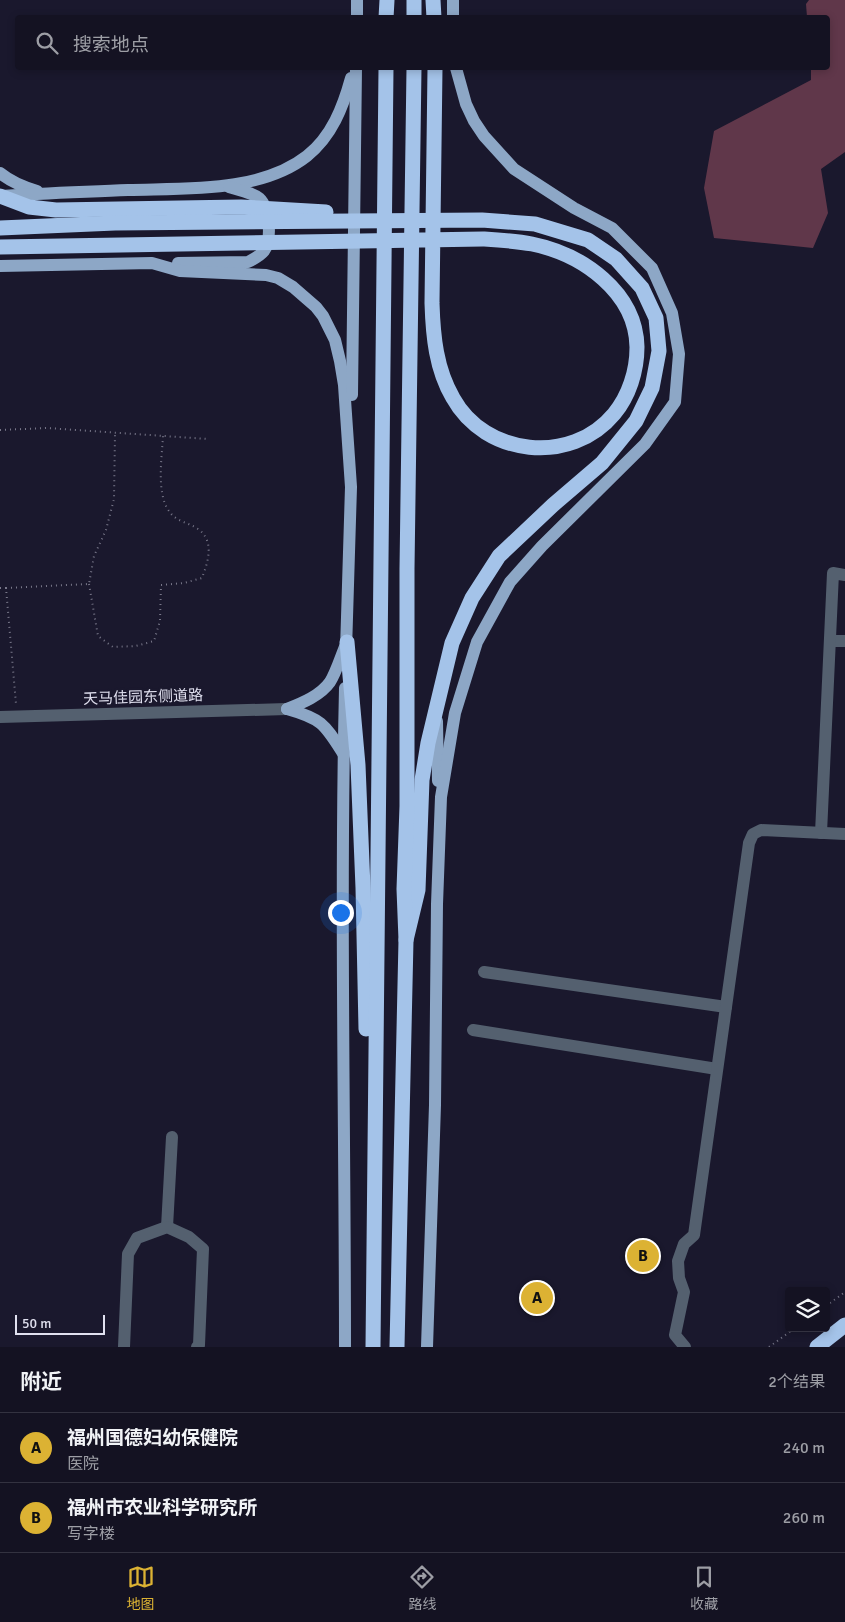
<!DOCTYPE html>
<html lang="zh">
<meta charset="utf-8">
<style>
:root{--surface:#141222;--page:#1d1b2a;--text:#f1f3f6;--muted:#9d9ea5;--line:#333240;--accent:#dcb233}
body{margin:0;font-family:Signika,"Noto Sans SC",sans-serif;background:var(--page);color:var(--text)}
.controls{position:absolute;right:15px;bottom:15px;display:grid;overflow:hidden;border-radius:5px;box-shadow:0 2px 8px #0003}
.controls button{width:45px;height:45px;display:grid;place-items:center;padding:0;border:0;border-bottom:1px solid var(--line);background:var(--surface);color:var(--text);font:25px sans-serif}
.scale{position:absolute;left:15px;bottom:12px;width:90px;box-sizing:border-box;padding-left:5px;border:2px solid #e0e0ef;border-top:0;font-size:14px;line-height:18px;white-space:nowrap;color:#e0e0ef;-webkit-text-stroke:4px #1a182d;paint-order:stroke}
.you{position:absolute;left:340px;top:912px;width:18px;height:18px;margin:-12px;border:4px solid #fff;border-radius:50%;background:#1a73e8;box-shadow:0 0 0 8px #1a73e833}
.badge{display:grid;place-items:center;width:32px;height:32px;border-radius:50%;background:var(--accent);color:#111;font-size:16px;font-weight:700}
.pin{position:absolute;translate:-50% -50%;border:2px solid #fff;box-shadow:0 1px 5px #0006}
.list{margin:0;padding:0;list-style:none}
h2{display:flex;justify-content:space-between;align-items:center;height:65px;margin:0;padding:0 20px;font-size:21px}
h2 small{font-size:16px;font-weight:400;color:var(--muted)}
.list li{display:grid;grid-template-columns:32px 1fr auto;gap:15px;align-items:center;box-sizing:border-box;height:70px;padding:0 20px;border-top:1px solid var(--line)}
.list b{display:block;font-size:19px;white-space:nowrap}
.list p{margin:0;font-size:16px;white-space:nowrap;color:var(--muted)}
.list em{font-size:16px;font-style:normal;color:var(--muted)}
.icon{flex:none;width:28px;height:28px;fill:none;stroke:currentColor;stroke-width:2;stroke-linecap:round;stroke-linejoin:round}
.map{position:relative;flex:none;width:845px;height:1347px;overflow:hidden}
.search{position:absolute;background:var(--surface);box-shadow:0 2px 8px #0003;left:15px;right:15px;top:15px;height:55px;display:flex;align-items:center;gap:12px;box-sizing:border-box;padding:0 18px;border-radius:5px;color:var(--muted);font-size:19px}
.sheet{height:205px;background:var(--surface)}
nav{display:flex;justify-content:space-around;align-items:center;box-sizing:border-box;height:70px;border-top:1px solid var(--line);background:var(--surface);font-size:14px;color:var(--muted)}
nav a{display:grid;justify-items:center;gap:2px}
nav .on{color:var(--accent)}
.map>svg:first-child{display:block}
.forest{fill:#60374a}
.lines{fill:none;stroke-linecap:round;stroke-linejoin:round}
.path{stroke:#79788a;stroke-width:2;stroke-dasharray:1 4;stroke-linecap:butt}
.minor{stroke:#54606f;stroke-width:12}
.major{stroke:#8da7c6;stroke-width:12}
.highway{stroke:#a4c3e9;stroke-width:15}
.labels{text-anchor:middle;stroke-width:5;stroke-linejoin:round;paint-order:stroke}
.street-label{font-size:15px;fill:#e0e0ef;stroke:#1a182d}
</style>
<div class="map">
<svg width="845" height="1347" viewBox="0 0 845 1347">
<rect width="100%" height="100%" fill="#1a182d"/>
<!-- forest -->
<path class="forest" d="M809 0H845V152L821 169 828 213 813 248 714 238 704 188 714 131 811 80V68H828V18L807 17 806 4Z"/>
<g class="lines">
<!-- path -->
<g class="path">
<path d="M0 430 47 428 208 439"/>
<path d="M89 584 98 636 113 647 136 646 154 641 160 621 161 585 184 583 202 578C208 562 215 541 198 529 188 522 176 522 169 511 156 493 162 457 163 436"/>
<path d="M0 588H6L16 704"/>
<path d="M6 588 89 584 94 556 106 530 114 499 115 433"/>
<path d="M826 1306 845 1292"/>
<path d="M769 1347 795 1328"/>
</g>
<!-- minor -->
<g class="minor">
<path d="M830 641H845"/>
<path d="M0 717 287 709"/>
<path d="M821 833 833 573 845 575"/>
<path d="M484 972 726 1007"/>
<path d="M473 1030 717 1069"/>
<path d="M167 1227 172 1137"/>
<path d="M124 1347 128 1254 137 1238 167 1227 189 1237 203 1249 199 1345 197 1347"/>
<path d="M685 1347 675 1335 684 1292 679 1278 678 1261 684 1244 694 1235 749 843 753 834 761 830 845 834"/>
</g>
<!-- major -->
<g class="major">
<path d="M357 18V0"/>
<path d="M453 18V0"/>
<path d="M0 173C11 182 23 187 37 191"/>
<path d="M2 196C44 193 86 192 128 190 184 188 260 193 307 156 332 136 343 107 351 78"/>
<path d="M178 263 248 262C254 259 260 256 264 251 272 240 270 208 259 198 251 192 238 190 229 187"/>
<path d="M0 266 152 263 180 271 266 275 278 278 293 287 316 307 323 316 335 340 340 361 344 385 351 487 346 650"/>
<path d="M352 395 356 68"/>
<path d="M287 709C302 703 320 696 330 682 336 673 342 653 347 642"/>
<path d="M287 709C323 719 325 725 344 755"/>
<path d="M437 721 438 781"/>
<path d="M345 1347C345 1127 340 907 345 688"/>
<path d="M427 1347 435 1105 437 904 441 797 455 713 477 642 510 582 542 546 645 444 675 402 679 354 672 313 652 268 612 228 574 208 514 169 484 136 474 121 466 104 456 68"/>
</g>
<!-- highway -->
<g class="highway">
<path d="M433 0 434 18"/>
<path d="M386 18 387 0"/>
<path d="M414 18V0"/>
<path d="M0 196 29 207 56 210 241 207 326 212"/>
<path d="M0 228 115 223 482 220 535 224 588 240 616 259 642 288 656 318 659 351 652 388 636 421 602 463 553 505 499 556 472 598 452 643 428 743 422 780 418 890 406 940"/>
<path d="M0 247 483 239C499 240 516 241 532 244 582 254 636 292 637 347 637 371 629 396 614 414 571 466 485 456 453 398 436 369 433 336 432 303L435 68"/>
<path d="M347 642 358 765 363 888 366 1029"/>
<path d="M373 1347 386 68"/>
<path d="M397 1347 406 940 404 889 407 806V569L414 68"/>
<path d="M817 1347 845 1325"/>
</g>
</g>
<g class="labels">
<!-- street labels -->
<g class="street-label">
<text transform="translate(143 697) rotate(-2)" y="5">天马佳园东侧道路</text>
</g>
</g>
</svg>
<div class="controls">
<button><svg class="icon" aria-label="layers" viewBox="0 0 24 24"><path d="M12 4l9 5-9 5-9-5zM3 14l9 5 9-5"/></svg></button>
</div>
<div class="scale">50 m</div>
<div class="you"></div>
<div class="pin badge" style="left:537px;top:1298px">A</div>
<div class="pin badge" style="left:643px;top:1256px">B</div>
<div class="search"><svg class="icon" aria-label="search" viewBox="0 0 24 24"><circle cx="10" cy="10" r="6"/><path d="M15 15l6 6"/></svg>搜索地点</div>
</div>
<section class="sheet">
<h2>附近<small>2个结果</small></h2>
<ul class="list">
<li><span class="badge">A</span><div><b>福州国德妇幼保健院</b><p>医院</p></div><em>240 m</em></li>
<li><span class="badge">B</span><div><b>福州市农业科学研究所</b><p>写字楼</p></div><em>260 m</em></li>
</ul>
</section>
<nav>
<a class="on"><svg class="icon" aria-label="map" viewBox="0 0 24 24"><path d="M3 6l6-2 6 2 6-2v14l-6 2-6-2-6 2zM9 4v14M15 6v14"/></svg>地图</a>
<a><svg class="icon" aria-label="directions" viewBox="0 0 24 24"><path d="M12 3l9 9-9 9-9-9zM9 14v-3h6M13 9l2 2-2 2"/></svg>路线</a>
<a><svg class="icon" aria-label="saved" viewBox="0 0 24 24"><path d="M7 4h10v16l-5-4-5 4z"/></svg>收藏</a>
</nav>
